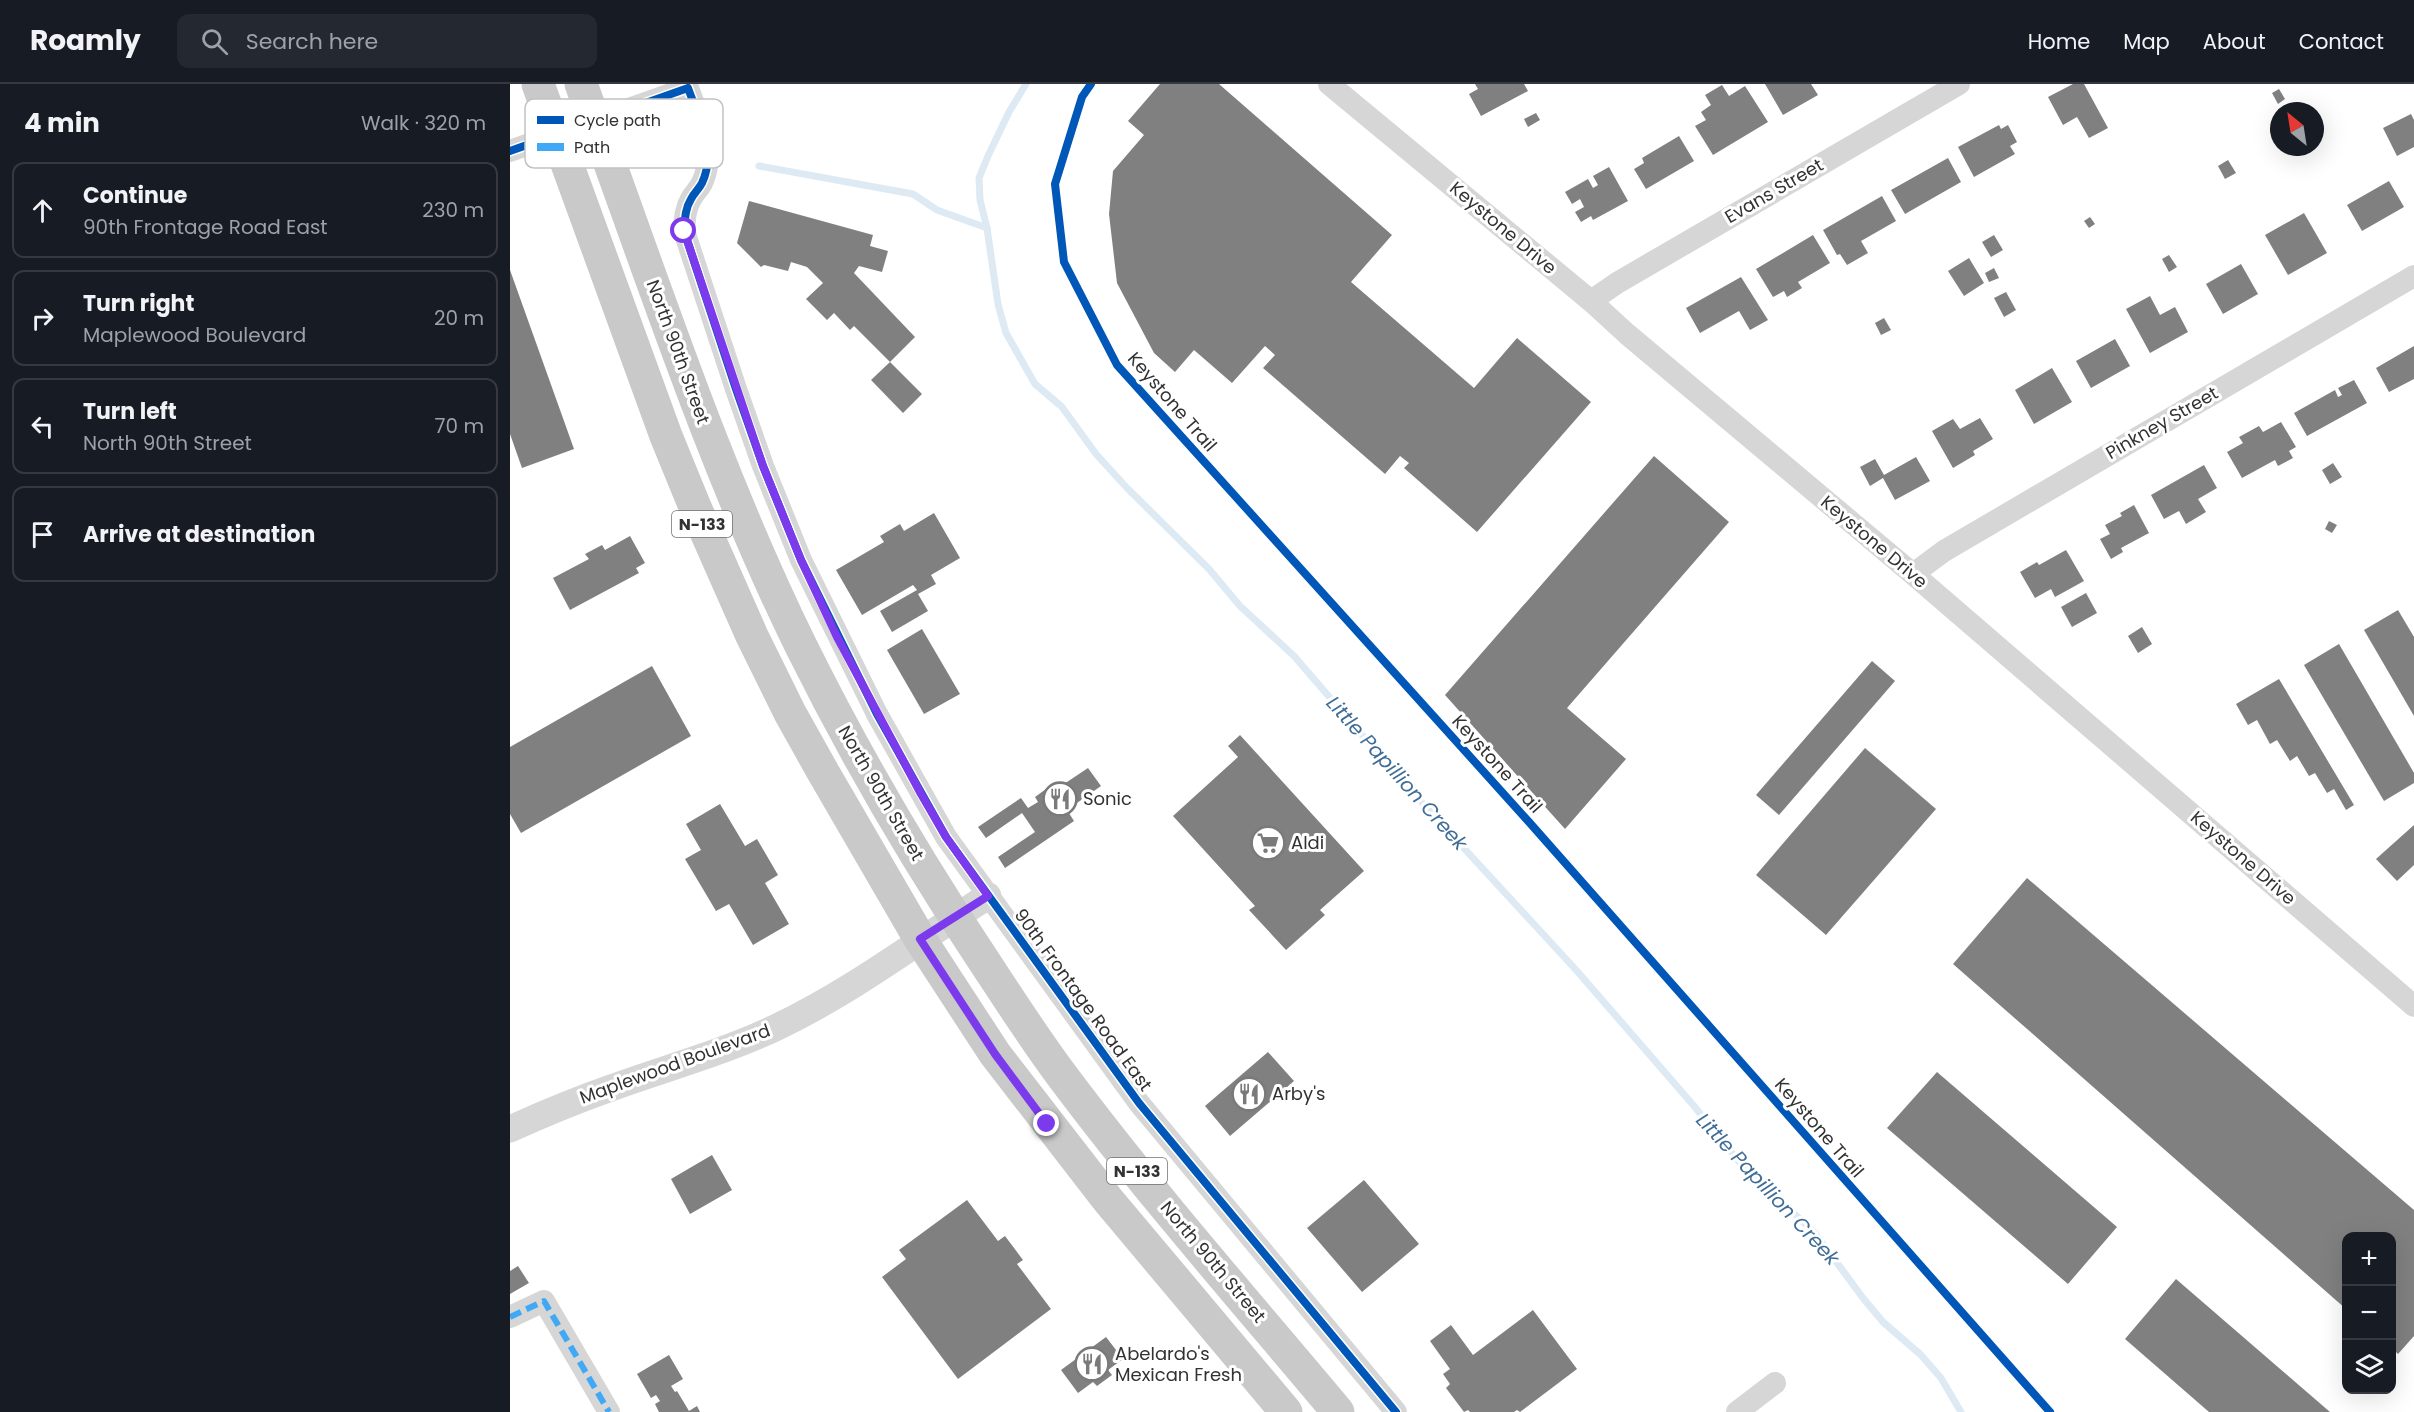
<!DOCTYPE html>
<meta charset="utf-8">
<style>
:root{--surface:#171b24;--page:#242831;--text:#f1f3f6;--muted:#9ea1a6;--line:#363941}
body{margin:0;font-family:Poppins,sans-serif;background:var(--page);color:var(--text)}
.controls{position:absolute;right:18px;bottom:18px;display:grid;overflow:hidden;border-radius:12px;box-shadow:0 6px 24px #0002}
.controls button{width:54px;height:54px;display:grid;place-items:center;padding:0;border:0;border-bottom:2px solid var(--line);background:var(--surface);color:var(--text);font:30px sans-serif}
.compass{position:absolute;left:1760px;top:18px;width:54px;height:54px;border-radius:50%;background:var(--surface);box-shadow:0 6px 24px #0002;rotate:330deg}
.stop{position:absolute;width:18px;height:18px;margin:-14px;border:4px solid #7c3aed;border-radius:50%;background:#fff}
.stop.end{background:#7c3aed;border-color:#fff;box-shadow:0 2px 6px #0008}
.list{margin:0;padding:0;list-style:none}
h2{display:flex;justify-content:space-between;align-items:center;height:78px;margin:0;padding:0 24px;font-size:26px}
h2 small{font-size:20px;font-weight:400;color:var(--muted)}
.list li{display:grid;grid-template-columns:39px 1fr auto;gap:18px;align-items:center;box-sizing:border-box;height:96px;margin:0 12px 12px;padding:0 12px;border:2px solid var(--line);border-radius:12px}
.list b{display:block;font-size:22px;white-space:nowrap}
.list p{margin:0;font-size:20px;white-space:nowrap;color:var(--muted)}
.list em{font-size:20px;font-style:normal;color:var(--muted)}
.icon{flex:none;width:33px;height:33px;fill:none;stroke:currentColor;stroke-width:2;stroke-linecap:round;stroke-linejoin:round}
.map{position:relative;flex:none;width:1904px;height:1328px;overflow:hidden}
header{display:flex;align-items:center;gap:36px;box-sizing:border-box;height:84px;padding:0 30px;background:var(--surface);border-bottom:2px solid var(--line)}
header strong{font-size:28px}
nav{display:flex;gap:33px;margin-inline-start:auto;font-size:21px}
.search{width:420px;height:54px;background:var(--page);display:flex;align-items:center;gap:15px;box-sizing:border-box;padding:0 21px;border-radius:12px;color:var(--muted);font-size:22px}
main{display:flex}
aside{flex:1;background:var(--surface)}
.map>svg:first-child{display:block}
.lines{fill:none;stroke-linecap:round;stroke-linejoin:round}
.stream{stroke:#dde9f3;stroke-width:7}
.building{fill:#808080}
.minor{stroke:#d6d6d6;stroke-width:22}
.tertiary{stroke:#d6d6d6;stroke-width:27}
.primary{stroke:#c9c9c9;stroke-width:33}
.quiet{stroke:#3fa9f5;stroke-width:6;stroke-dasharray:12 6;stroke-linecap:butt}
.cycleway-casing{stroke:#fff;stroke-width:11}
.cycleway{stroke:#0057b8;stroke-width:8}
.route{stroke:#7c3aed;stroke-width:8}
.labels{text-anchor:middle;stroke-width:6;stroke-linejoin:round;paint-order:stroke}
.shield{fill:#fff;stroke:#707070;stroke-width:1.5}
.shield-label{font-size:16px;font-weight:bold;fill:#323232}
.street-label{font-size:18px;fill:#323232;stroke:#fff}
.poi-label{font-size:18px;fill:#323232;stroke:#fff;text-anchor:start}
.water-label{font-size:20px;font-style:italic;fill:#3f6d96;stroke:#fff}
.key{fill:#fff;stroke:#c2c2c2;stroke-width:1.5}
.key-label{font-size:16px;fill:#323232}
</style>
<header>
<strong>Roamly</strong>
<div class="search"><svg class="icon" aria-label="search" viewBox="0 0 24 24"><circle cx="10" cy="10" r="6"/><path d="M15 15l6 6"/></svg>Search here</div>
<nav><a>Home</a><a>Map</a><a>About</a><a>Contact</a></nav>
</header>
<main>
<aside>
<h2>4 min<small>Walk · 320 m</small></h2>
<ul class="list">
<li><svg class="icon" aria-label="ahead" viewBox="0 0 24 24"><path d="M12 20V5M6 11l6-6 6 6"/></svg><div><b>Continue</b><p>90th Frontage Road East</p></div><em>230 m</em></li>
<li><svg class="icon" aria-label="right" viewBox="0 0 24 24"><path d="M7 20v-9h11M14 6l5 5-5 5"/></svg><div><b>Turn right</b><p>Maplewood Boulevard</p></div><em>20 m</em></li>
<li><svg class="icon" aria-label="left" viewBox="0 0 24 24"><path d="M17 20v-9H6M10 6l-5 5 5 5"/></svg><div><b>Turn left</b><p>North 90th Street</p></div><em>70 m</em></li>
<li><svg class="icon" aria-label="arrive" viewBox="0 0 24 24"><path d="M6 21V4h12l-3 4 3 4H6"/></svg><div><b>Arrive at destination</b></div></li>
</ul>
</aside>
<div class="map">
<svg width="1904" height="1328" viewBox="0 0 1904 1328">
<rect width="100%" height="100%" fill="#fff"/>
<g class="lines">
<!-- stream -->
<g class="stream">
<path d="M516 0 499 28 478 72 469 94 470 116 477 144 488 220 496 249 525 300 552 323 586 370 617 404 699 485 730 522 784 572 892 697 1067 887 1184 1022 1231 1080 1305 1149 1353 1214 1373 1238 1411 1271 1431 1294 1451 1328"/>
<path d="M249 82 403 110 427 126 477 144"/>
</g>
</g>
<!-- building -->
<g class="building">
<path d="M650 0H709L882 151 841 198 964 304 1007 254 1081 318 967 448 894 384 899 379 890 372 875 390 753 284 765 271 755 262 722 299 684 266 665 288 644 269 607 199 599 130 603 87 634 51 618 37Z"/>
<path d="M965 0H1014L1018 7 971 32 959 10 968 5Z"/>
<path d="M1255 0H1301L1308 11 1273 31Z"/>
<path d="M1563 0H1574L1598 44 1579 54 1567 33 1553 41 1538 13Z"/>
<path d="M1212 1 1219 12 1235 2 1258 38 1203 71 1185 42 1196 36 1191 28 1201 21 1195 11Z"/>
<path d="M1769 5 1775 15 1768 20 1762 9Z"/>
<path d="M1026 29 1030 36 1018 43 1014 35Z"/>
<path d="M1901 30 1904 36V63L1887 72 1873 44Z"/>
<path d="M1489 41 1491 45 1498 41 1507 58 1500 62 1505 70 1464 93 1448 63Z"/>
<path d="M1169 52 1184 77 1136 105 1124 85 1134 79 1132 74Z"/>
<path d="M1438 74 1451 98 1395 130 1381 106Z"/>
<path d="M1718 76 1726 89 1715 95 1708 82Z"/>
<path d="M1099 83 1118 117 1083 136 1081 132 1071 138 1065 128 1074 123 1070 115 1062 120 1055 108 1078 95 1083 104 1088 101 1083 92Z"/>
<path d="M1879 97 1894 123 1852 147 1837 121Z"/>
<path d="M1372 112 1386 137 1351 157 1358 169 1337 181 1330 170 1327 171 1313 146Z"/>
<path d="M239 117 363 151 360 162 378 167 372 188 349 182 344 189 405 253 380 278 412 310 393 329 361 296 380 278 344 242 340 246 324 229 317 236 296 215 313 199 297 183 281 178 278 187 254 181 251 183 227 159Z"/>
<path d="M1794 129 1817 169 1778 191 1755 151Z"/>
<path d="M1580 133 1585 140 1579 144 1574 137Z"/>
<path d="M1303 151 1320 179 1288 198 1292 204 1277 213 1274 207 1263 213 1246 185Z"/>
<path d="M1484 151 1493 166 1481 173 1472 158Z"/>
<path d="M1659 171 1667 183 1659 188 1652 175Z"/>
<path d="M1459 174 1474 199 1454 212 1438 187Z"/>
<path d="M1731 180 1748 210 1713 230 1696 200Z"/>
<path d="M1484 184 1489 194 1479 198 1475 189Z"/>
<path d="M0 186 64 365 12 384 0 350Z"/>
<path d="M1231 193 1258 236 1240 246 1229 227 1190 249 1176 224Z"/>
<path d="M1496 208 1506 226 1494 233 1484 214Z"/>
<path d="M1640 212 1650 231 1665 223 1678 248 1640 269 1616 225Z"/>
<path d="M1374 234 1381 246 1371 251 1365 239Z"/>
<path d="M1605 255 1620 282 1581 304 1566 277Z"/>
<path d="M1904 262V295L1879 308 1866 284Z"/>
<path d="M1542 284 1562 318 1524 340 1505 306Z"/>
<path d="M1844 296 1857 319 1797 352 1784 329 1825 306 1828 313 1832 311 1828 304Z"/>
<path d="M1470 334 1483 355 1463 367 1465 371 1443 384 1422 347 1443 335 1450 345Z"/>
<path d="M1771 338 1786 363 1779 367 1783 374 1768 382 1765 376 1732 394 1717 368 1733 359 1729 353 1749 342 1753 348Z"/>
<path d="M1144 372 1219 438 1057 624 1116 675 1055 745 935 611Z"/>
<path d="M1406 373 1420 397 1385 416 1373 394 1360 402 1350 383 1365 375 1374 391Z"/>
<path d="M1823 379 1832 393 1820 400 1812 386Z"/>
<path d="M1694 381 1707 404 1688 415 1696 428 1676 440 1669 427 1654 435 1641 411Z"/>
<path d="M1624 421 1639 449 1611 464 1613 468 1601 475 1590 455 1600 450 1595 441 1612 432 1610 429Z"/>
<path d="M424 429 450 474 421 491 426 500 408 510 418 527 382 548 370 527 407 506 403 501 352 531 326 486 374 458 370 452 390 440 394 447Z"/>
<path d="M1819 437 1827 441 1822 449 1815 445Z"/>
<path d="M120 452 135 479 126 484 129 489 60 526 43 494 79 475 75 470 92 461 95 466Z"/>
<path d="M1556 466 1574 497 1545 513 1541 505 1525 514 1510 488 1527 478 1529 481Z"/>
<path d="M1576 509 1587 529 1562 543 1551 523Z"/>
<path d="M1888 526 1904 553V632L1854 546Z"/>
<path d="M1632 543 1642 560 1628 569 1618 552Z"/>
<path d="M412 545 450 610 414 630 377 566Z"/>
<path d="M1829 560 1904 689V699L1874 717 1794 581Z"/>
<path d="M1362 577 1385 597 1269 731 1246 711Z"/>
<path d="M142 582 181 652 11 749 0 730V663Z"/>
<path d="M1769 595 1844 721 1836 726 1824 705 1817 709 1805 689 1799 692 1787 672 1780 677 1767 656 1760 660 1747 636 1738 641 1726 620Z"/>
<path d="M730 651 854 787 810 826 815 831 776 866 739 826 745 822 663 732 728 673 718 662Z"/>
<path d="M1355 664 1426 725 1316 851 1246 791Z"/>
<path d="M578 684 591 702 557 726 564 737 495 784 488 773 525 748 512 729 476 754 468 743 511 714 518 724 528 718 525 713 536 705 539 710Z"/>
<path d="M210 720 235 762 247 755 268 791 255 799 279 840 243 861 219 820 206 827 175 775 191 766 176 740Z"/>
<path d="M1904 741V781L1887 797 1866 775Z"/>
<path d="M1517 794 1904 1126V1252L1888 1270 1882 1264V1152H1836V1225L1443 880Z"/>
<path d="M758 968 784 997 720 1052 695 1022Z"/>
<path d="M1427 988 1607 1143 1558 1200 1377 1044Z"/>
<path d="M202 1071 222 1106 180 1130 161 1095Z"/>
<path d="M854 1096 909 1160 852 1208 797 1144Z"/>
<path d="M457 1116 488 1157 495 1152 513 1176 507 1180 541 1225 448 1295 372 1193 396 1175 389 1166Z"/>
<path d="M8 1182 19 1199 0 1210V1187Z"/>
<path d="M1666 1195 1820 1328H1699L1615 1255Z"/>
<path d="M1023 1226 1067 1285 1010 1328 1007 1326 1004 1328H960L958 1326 954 1328 936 1304 940 1300 933 1290 940 1285 920 1257 941 1241 963 1271Z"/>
<path d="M596 1253 613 1275 598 1286 602 1291 587 1302 583 1298 568 1309 551 1286Z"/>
<path d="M159 1271 173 1295 161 1302 165 1308 167 1307 179 1327 187 1322 190 1328H149L145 1320 150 1317 146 1311 141 1314 127 1290Z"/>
</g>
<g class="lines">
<!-- minor -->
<g class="minor">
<path d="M819 0 1081 217 1117 250 1403 490 1904 922"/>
<path d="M0 67 178 4C189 35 207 67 192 99 189 105 184 109 181 115 175 125 175 135 174 147L226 305 253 382 291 476 367 630 436 753 629 1019 886 1328"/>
<path d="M1081 217 1107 199 1449 0"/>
<path d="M1403 490 1434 467 1904 192"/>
<path d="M0 1233 34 1217 99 1328"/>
<path d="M1227 1328 1265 1299"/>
</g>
<!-- tertiary -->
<path class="tertiary" d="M0 1045C33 1030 67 1016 101 1004 156 984 212 969 265 944 341 908 408 857 478 812"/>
<!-- primary -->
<g class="primary">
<path d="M28 0 156 352 185 423 242 552 280 629 313 688 410 855 485 970 598 1116 776 1328"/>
<path d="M71 0C141 189 202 381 291 562 344 669 404 772 470 871 497 912 523 953 553 993 639 1108 735 1217 828 1328"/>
</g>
<!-- quiet -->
<path class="quiet" d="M0 1233 34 1217 99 1328"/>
<defs>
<g id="cycleway">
<path d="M581 0 572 13 545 100 554 178 607 281 1019 738 1540 1328"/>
<path d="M0 67 178 4C189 35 207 67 192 99 189 105 184 109 181 115 175 125 175 135 174 147L226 305 253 382 291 476 367 630 436 753 629 1019 886 1328"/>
</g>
</defs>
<!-- cycleway casing -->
<use href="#cycleway" class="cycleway-casing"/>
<!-- cycleway -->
<use href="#cycleway" class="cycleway"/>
</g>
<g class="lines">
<!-- route -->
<path class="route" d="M174 147 253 382 291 476 327 553 411 710 436 753 478 812 410 855 485 970 537 1040"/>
</g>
<!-- icons -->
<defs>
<symbol id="restaurant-ring" viewBox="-11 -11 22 22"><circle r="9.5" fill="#fff" stroke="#7a7a7a" stroke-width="1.5"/><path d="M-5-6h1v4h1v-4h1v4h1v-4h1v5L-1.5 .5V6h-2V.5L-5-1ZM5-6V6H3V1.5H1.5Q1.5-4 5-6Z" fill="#7a7a7a"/></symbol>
<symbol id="supermarket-ring" viewBox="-11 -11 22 22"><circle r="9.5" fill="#fff" stroke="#7a7a7a" stroke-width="1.5"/><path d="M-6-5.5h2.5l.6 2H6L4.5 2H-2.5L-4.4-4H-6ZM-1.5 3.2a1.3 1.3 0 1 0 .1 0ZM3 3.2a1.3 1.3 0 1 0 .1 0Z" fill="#7a7a7a"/></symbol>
</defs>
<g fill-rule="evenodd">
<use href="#restaurant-ring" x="531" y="696" width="38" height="38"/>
<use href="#supermarket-ring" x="739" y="740" width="38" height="38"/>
<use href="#restaurant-ring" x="720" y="991" width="38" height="38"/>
<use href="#restaurant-ring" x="563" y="1261" width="38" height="38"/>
</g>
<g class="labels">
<!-- shield labels -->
<g class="shield">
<rect x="162" y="427" width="60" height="26" rx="4.5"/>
<rect x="597" y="1074" width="60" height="26" rx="4.5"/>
</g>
<g class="shield-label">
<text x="192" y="446">N-133</text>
<text x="627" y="1093">N-133</text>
</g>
<!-- street labels -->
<g class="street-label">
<text transform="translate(1264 107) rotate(-30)" y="6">Evans Street</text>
<text transform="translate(993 144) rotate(40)" y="6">Keystone Drive</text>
<text transform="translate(168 268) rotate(70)" y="6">North 90th Street</text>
<text transform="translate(662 318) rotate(49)" y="6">Keystone Trail</text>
<text transform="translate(1652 339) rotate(-30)" y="6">Pinkney Street</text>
<text transform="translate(1364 458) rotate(40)" y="6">Keystone Drive</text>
<text transform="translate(987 680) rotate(48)" y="6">Keystone Trail</text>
<text transform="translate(371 709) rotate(60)" y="6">North 90th Street</text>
<text transform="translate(1733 774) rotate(41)" y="6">Keystone Drive</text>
<text transform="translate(573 916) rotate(54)" y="6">90th Frontage Road East</text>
<text transform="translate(165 980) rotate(-20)" y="6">Maplewood Boulevard</text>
<text transform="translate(1309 1044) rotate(49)" y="6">Keystone Trail</text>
<text transform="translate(703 1178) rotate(50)" y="6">North 90th Street</text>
</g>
<!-- poi labels -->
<g class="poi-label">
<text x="573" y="721">Sonic</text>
<text x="781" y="765">Aldi</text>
<text x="762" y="1016">Arby's</text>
<text x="605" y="1276">Abelardo's<tspan x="605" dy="21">Mexican Fresh</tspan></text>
</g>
<!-- water labels -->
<g class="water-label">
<text transform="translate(887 689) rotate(48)" y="7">Little Papillion Creek</text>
<text transform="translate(1258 1105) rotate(47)" y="7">Little Papillion Creek</text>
</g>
</g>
<!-- legend -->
<rect x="15" y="15" width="198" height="69" rx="9" class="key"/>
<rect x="27" y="32" width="27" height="8" fill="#0057b8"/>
<rect x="27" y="59" width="27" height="8" fill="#3fa9f5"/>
<g class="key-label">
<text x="64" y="42">Cycle path</text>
<text x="64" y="69">Path</text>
</g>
</svg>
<div class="controls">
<button>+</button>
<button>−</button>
<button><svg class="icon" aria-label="layers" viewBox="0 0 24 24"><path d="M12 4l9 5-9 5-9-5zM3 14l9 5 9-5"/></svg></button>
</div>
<svg class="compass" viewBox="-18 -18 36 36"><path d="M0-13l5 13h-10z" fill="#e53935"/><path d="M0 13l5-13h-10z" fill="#9ea1a6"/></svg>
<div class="stop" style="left:174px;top:147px"></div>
<div class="stop end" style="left:537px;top:1040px"></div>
</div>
</main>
